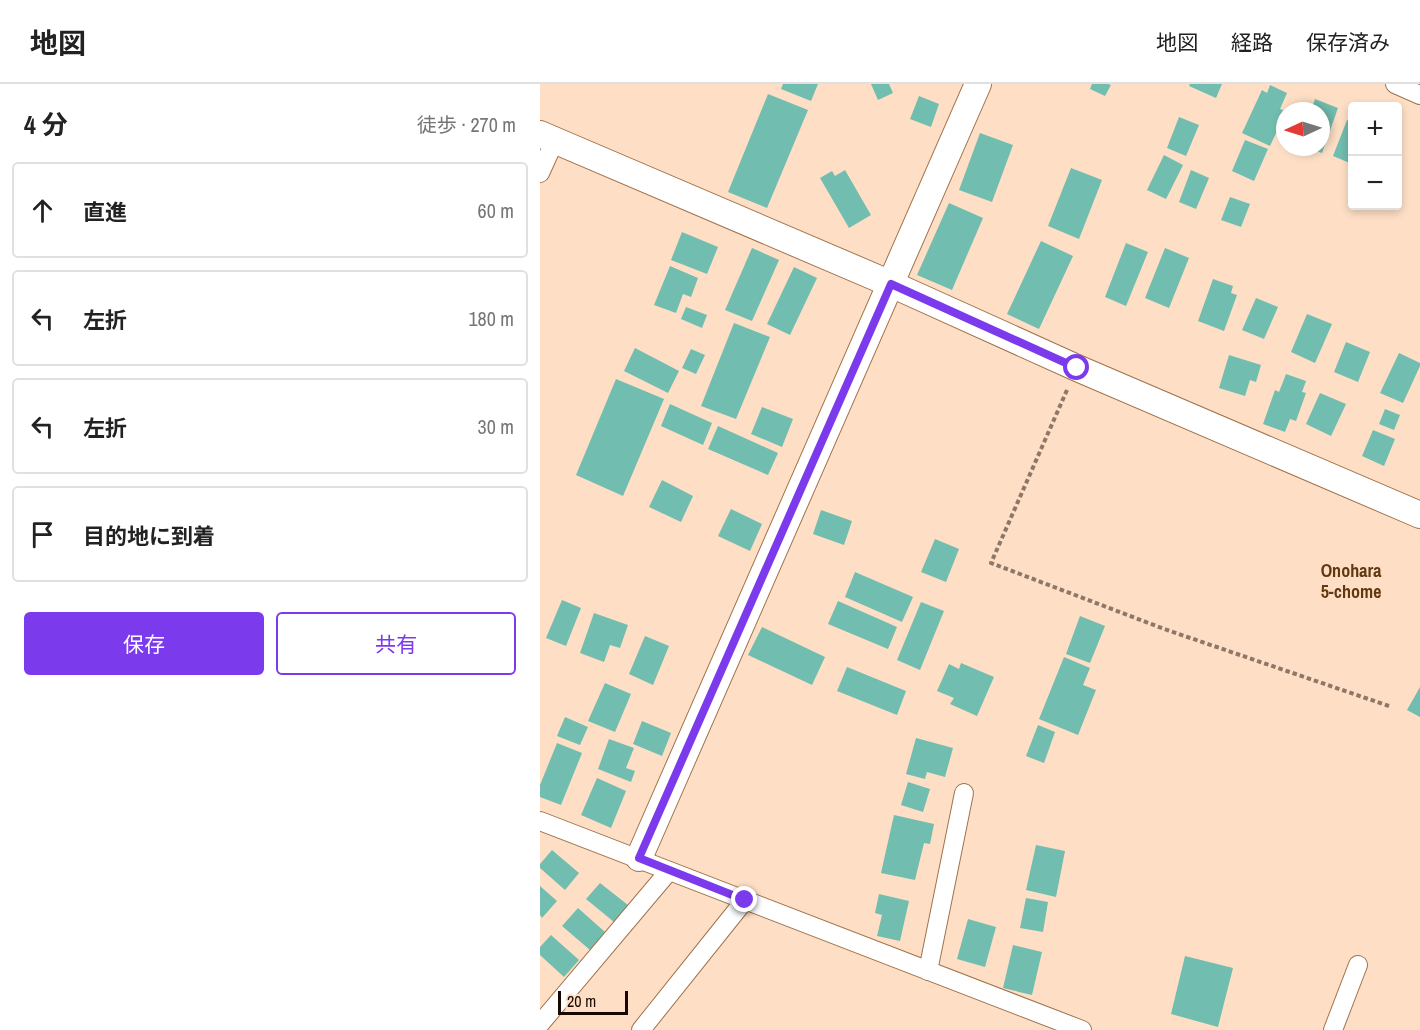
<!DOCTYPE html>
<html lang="ja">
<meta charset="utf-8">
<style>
:root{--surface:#fff;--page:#f6f6f6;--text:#222;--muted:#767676;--line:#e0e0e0;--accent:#7c3aed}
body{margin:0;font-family:"Archivo Narrow","Noto Sans JP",sans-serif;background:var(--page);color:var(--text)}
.controls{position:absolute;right:18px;top:18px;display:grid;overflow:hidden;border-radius:6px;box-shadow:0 3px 9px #0003}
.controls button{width:54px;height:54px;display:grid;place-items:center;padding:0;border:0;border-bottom:2px solid var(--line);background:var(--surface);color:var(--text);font:30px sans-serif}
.compass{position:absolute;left:736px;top:18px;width:54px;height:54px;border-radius:50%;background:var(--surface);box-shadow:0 3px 9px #0003;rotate:266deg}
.scale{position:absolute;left:18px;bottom:15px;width:70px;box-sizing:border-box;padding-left:6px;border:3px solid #170700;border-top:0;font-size:16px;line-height:21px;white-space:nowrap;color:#170700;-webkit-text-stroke:4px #fedfc6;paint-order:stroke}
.stop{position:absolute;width:18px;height:18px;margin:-14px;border:4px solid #7c3aed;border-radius:50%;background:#fff}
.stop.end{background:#7c3aed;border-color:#fff;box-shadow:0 2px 6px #0008}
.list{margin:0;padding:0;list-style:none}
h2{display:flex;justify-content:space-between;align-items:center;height:78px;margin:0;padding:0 24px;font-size:26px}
h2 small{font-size:20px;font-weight:400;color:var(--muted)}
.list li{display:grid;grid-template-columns:39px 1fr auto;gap:18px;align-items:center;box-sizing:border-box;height:96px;margin:0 12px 12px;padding:0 12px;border:2px solid var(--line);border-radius:6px}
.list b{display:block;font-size:22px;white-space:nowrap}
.list em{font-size:20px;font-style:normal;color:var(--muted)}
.actions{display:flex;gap:12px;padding:18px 24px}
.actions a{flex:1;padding:14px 0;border:2px solid var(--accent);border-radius:6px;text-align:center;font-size:21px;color:var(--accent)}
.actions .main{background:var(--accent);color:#fff}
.icon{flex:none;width:33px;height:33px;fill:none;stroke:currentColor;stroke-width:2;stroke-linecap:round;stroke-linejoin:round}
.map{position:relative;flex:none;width:880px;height:946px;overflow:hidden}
header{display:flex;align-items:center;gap:36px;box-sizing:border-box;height:84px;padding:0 30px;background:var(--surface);border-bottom:2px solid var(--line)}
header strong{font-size:28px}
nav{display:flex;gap:33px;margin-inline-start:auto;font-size:21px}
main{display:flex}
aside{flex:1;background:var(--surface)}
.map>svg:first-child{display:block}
.building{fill:#71bdaf}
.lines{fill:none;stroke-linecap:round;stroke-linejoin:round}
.street-casing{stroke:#a0734c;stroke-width:20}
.secondary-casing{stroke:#a0734c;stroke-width:28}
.path{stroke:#8f7767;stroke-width:4;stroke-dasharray:4.5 3;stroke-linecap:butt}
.street{stroke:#fff;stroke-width:18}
.secondary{stroke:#fff;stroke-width:26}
.route{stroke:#7c3aed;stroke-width:8}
.labels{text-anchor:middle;stroke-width:4.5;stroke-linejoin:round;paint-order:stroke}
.neighbourhood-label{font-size:18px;font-weight:bold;fill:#61380f;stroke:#fedfc6}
</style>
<header>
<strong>地図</strong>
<nav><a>地図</a><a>経路</a><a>保存済み</a></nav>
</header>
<main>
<aside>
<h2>4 分<small>徒歩 · 270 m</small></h2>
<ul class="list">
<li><svg class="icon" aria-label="ahead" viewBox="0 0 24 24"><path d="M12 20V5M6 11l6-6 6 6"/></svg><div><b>直進</b></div><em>60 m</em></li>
<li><svg class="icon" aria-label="left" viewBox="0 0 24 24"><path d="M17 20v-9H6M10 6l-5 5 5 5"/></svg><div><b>左折</b></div><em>180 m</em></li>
<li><svg class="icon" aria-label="left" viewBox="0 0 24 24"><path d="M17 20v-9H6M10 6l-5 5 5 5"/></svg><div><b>左折</b></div><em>30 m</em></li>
<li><svg class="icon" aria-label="arrive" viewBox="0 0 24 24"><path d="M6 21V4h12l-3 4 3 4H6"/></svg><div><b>目的地に到着</b></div></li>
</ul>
<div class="actions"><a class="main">保存</a><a>共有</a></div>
</aside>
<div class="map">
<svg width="880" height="946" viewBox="0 0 880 946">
<rect width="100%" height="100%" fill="#fedfc6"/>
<!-- building -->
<g class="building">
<path d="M243 0H278L271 17 241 5Z"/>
<path d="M331 0H349L353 9 338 16Z"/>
<path d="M552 0H568L571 1 565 12 550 5Z"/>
<path d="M650 0H682L676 14 649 2Z"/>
<path d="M730 1 747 9 740 25 745 27V30L730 62 702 49 722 6 727 9Z"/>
<path d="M228 10 268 26 227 124 188 108Z"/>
<path d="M379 12 399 20 391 43 370 35Z"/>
<path d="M775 15 798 24 782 69 766 63H781V27H771Z"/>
<path d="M639 33 659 41 646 72 627 64Z"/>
<path d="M807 36 812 38V80L793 72Z"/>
<path d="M440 49 473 61 452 118 419 106Z"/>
<path d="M705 56 728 65 714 97 692 87Z"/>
<path d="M624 71 643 81 626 115 607 106Z"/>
<path d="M531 84 562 96 539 155 508 142Z"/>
<path d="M305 86 331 131 309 144 280 94 292 87 295 92Z"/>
<path d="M651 86 669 94 656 125 639 118Z"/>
<path d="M690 113 710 120 701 143 681 136Z"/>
<path d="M409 119 443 134 412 206 377 191Z"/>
<path d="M142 148 178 163 167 190 131 176Z"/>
<path d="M501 157 533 172 499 245 467 230Z"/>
<path d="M586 159 608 168 586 222 565 213Z"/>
<path d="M212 164 239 176 212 237 185 226Z"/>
<path d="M625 164 649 174 629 224 605 214Z"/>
<path d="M130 182 158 194 151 213 143 210 136 229 114 221Z"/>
<path d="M254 183 277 194 250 251 227 240Z"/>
<path d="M673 195 693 202 691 209 697 211 684 247 658 237Z"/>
<path d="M716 214 738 223 724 255 702 246Z"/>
<path d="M146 223 167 231 162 244 141 235Z"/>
<path d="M767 230 792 240 775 279 751 268Z"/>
<path d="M194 239 230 253 196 335 161 322Z"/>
<path d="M806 258 830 268 818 298 794 288Z"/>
<path d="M95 264 139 287 128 309 84 287Z"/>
<path d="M151 265 165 271 156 290 142 284Z"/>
<path d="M859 269 880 279V282L863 319 840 309Z"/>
<path d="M689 271 721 281 716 298 710 296 705 312 679 304Z"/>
<path d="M746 290 766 297 762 308 766 309 756 337 750 335 745 348 723 340 735 306 739 308Z"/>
<path d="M76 295 124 315 83 412 36 391Z"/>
<path d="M780 309 806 320 791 352 766 340Z"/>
<path d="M130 320 172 339 163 361 121 342Z"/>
<path d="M222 323 253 335 242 363 211 350Z"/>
<path d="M845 325 860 331 854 346 839 340Z"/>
<path d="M178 342 238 369 228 391 168 365Z"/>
<path d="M833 346 855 355 844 382 822 372Z"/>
<path d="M122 396 153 412 141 438 109 423Z"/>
<path d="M191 425 222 440 210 467 178 452Z"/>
<path d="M281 426 312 437 304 461 273 450Z"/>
<path d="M395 455 419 465 406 498 381 488Z"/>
<path d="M315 488 373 513 362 538 305 513Z"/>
<path d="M22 516 41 524 26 562 6 554Z"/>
<path d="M298 517 357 543 348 565 288 540Z"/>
<path d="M381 518 404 527 380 586 357 576Z"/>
<path d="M54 529 88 541 80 564 70 561 64 578 40 569Z"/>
<path d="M540 532 565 542 550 579 526 570Z"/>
<path d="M222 543 285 573 272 601 208 571Z"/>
<path d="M105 552 129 562 113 601 89 590Z"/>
<path d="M524 573 550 584 543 601 556 606 538 651 499 635Z"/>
<path d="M421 579 454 593 437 632 410 620 414 614 397 607 409 580 419 585Z"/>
<path d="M307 583 366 607 357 631 297 607Z"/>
<path d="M65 599 91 610 75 648 48 637Z"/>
<path d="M880 603V633L867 626Z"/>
<path d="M25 633 48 643 40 661 17 652Z"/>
<path d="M102 637 131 649 122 672 93 660Z"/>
<path d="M498 641 515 648 504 679 486 672Z"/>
<path d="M376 654 413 664 405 693 387 688 385 695 366 690Z"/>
<path d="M69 655 94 664 86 684 95 687 91 698 58 685Z"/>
<path d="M17 659 42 669 21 721 0 713V701Z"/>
<path d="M57 694 86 707 71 744 41 731Z"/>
<path d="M368 698 390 705 383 728 361 721Z"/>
<path d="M354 731 394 740 390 760 384 759 375 796 341 789Z"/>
<path d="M496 761 525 767 516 813 486 806Z"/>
<path d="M12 766 39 789 25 806 0 784V780Z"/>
<path d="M60 799 88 821 74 838 46 815Z"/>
<path d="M0 802 17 817 2 834 0 831Z"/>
<path d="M339 810 369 817 360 857 337 852 342 831 335 829Z"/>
<path d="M486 814 508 818 503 848 480 844Z"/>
<path d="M38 824 65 848 50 866 22 842Z"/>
<path d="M428 835 456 843 445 883 417 875Z"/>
<path d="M11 851 39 876 24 893 0 871V863Z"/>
<path d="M473 861 502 868 492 911 463 904Z"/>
<path d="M645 872 693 884 678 943 631 930Z"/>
</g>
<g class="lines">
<defs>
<g id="street">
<path d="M855 0 880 11"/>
<path d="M0 89 15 56"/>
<path d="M0 737 542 946"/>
<path d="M388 887 424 709"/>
<path d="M0 940 129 787"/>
<path d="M101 946 205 816"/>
<path d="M793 946 818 881"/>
</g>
<g id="secondary">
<path d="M0 50 351 200 537 284 880 431"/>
<path d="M99 774 438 0"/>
</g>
</defs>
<!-- street casing -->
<use href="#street" class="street-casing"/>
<!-- secondary casing -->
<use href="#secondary" class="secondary-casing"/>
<!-- path -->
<path class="path" d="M527 306 451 479 627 546 849 622"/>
<!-- street -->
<use href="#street" class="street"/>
<!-- secondary -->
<use href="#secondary" class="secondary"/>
</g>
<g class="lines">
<!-- route -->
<path class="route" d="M205 816 99 774 351 200 537 284"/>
</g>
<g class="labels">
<!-- neighbourhood labels -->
<g class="neighbourhood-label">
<text x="811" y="493">Onohara<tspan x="811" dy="21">5-chome</tspan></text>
</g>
</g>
</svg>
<div class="controls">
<button>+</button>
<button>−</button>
</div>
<svg class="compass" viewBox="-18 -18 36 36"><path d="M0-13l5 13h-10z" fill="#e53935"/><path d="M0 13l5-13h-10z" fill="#767676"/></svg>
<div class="scale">20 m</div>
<div class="stop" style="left:537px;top:284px"></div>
<div class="stop end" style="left:205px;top:816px"></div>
</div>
</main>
